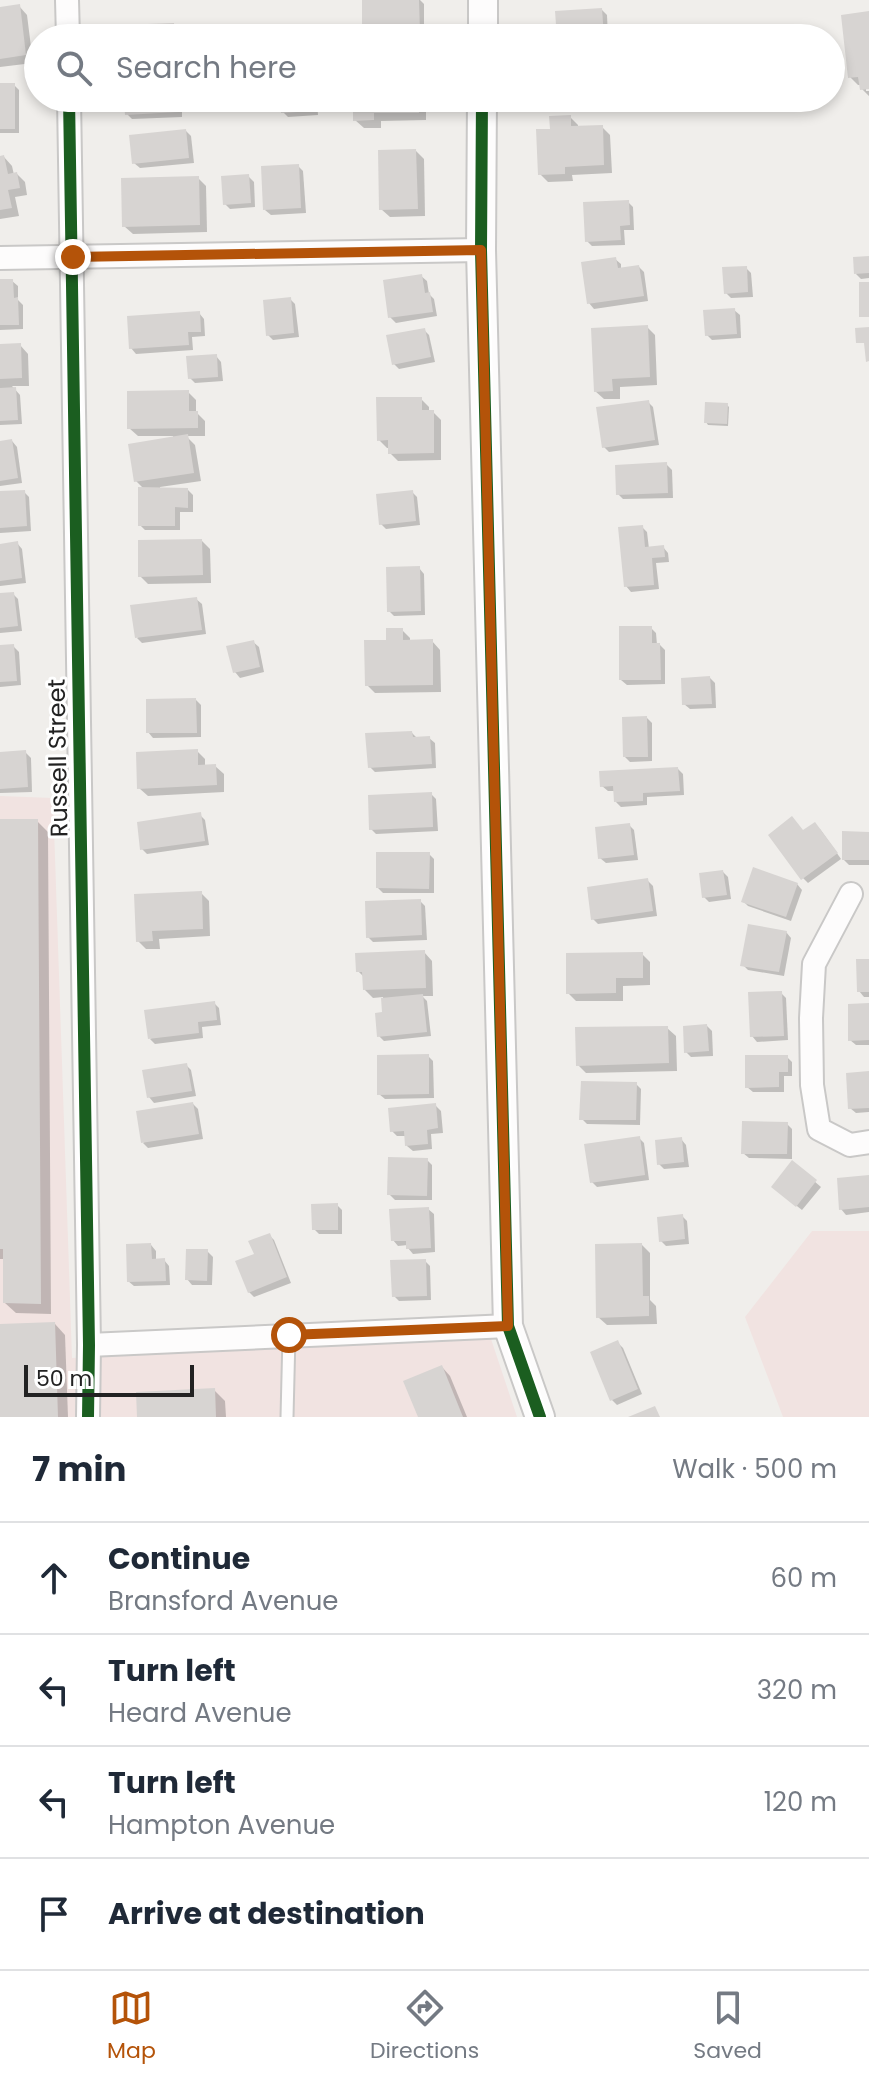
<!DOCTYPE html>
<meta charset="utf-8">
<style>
:root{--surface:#fff;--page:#f6f6f7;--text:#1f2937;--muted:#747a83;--line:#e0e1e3;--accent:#b45309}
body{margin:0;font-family:Poppins,sans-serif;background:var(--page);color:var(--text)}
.scale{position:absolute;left:24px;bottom:20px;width:170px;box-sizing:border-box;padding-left:8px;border:4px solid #222;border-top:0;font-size:22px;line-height:28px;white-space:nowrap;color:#222;-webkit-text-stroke:6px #fff;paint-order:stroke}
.stop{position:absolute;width:24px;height:24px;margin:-18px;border:6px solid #b45309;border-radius:50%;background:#fff}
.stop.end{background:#b45309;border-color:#fff;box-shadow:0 2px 8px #0008}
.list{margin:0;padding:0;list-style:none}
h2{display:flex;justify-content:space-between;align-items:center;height:104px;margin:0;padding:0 32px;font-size:34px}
h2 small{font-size:26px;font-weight:400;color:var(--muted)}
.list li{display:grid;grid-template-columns:52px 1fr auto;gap:24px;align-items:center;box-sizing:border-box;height:112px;padding:0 32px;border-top:2px solid var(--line)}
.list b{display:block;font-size:30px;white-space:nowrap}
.list p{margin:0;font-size:26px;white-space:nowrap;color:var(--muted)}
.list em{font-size:26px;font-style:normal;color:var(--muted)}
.icon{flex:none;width:44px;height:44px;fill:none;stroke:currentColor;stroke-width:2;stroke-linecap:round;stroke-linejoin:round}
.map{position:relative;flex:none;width:869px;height:1417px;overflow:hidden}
.search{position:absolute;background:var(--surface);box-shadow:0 4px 12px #0003;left:24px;right:24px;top:24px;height:88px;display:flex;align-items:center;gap:20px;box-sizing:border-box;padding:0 28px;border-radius:44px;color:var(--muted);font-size:30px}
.sheet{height:552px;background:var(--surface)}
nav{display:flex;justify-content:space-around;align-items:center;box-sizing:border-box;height:112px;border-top:2px solid var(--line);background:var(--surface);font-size:22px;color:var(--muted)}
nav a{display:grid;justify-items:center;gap:4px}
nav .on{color:var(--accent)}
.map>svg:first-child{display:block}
.commercial{fill:#f1e3e1}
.shadow{fill:#0003}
.building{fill:#d7d4d2}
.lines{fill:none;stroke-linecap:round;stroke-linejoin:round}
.service-casing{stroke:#c9c8c7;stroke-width:15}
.minor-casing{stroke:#c9c8c7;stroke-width:26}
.tertiary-casing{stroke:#c9c8c7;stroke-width:32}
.service{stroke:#fdfcfc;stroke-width:11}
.minor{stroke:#fdfcfc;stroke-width:22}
.tertiary{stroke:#fdfcfc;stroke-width:28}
.cycleway-casing{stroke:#fff;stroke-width:17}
.cycleway{stroke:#1b5e20;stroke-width:12}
.route{stroke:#b45309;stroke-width:10}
.labels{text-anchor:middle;stroke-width:6;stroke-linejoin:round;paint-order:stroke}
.street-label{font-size:24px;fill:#222;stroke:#fff}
</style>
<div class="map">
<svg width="869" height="1417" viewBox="0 0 869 1417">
<rect width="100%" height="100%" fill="#f0eeeb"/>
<!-- commercial -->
<g class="commercial">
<path d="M0 796 53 798 72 1358 491 1339 517 1417H0Z"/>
<path d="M812 1231H869V1417H783L745 1317Z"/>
</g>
<!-- shadow -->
<g class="shadow">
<path d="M364 0H420L424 4V37L370 38 364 33Z"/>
<path d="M19 6 27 15 33 63 0 67V9Z"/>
<path d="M602 10 607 15 608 38H559Z"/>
<path d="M869 13V87H866V91H869V96L862 89 861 85H858L850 77Z"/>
<path d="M174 25 179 30V38H124Z"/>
<path d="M0 85H14L19 90V133H0Z"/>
<path d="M126 98H182V117L132 119 127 114Z"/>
<path d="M282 98H317L318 115 288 117 283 112Z"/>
<path d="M355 98H426V120L381 121V128H364L355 120Z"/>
<path d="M570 117 578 125V128L602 127 610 135 612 173 572 175 573 181 548 182 540 174 552 131Z"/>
<path d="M186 131 191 136 194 163 140 168 134 163Z"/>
<path d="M416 151 424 159 425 216 390 217 381 209Z"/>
<path d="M4 157 12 166 14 175 17 174 25 182 27 195 15 197 19 216 0 219V158Z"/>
<path d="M298 166 303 171 306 213 271 215 265 210Z"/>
<path d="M248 176 254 182 255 207 230 209 225 204Z"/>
<path d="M198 178 206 186 207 232 133 234 124 226Z"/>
<path d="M628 202 633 207 634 230H624L625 245 592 246 587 241Z"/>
<path d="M869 258V278L861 279 856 274Z"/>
<path d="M615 259 621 264V269L639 267 644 272 648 301 594 309 589 303Z"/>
<path d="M746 268 751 273 753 297 731 298 726 293Z"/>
<path d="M421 276 427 281 429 294 434 299 437 316 396 323 390 317Z"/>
<path d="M0 281H12L18 286V300L23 305V329L0 330Z"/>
<path d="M290 299 295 304 299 337 273 340 268 335Z"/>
<path d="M734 310 740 315 741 338 712 340 707 335Z"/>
<path d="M199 313 204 319 205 336 192 337 193 350 136 354 131 348Z"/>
<path d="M647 327 655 335 657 385 620 387V399H604L595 391Z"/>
<path d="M424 330 429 335 435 362 399 369 394 364Z"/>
<path d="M20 345 28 354 29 386H12L20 395 22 424 0 425V346Z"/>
<path d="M216 356 221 362 223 381 195 383 190 378Z"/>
<path d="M188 392 196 400V412L205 421V436H186L195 445 201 481 160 487V489L188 490 193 495V512H180V530H145L140 525 144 489 136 481 174 439 173 436H138L129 428Z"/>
<path d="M421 399 429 407V412H433L441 420V460L398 461 390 453V448H387L379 440Z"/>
<path d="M648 402 653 407 659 445 609 452 604 447Z"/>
<path d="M727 405 729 407 728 426 708 425 706 422Z"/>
<path d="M12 441 17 447 22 483 0 486V443Z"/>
<path d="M666 464 672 470 673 498 623 499 618 494Z"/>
<path d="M24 492 29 497 31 531 0 533V493Z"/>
<path d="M412 492 417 497 420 525 386 529 381 524Z"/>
<path d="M642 527 647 532 649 549 663 547 668 553 669 562 656 563 659 589 631 592 626 586Z"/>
<path d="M202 541 210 549 211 583 148 584 140 576Z"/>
<path d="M17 543 22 549 26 583 0 586V546Z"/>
<path d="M419 568 424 574 425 615 394 616 389 611Z"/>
<path d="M13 594 18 599 22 631 0 633V595Z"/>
<path d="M196 599 202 604 206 634 142 643 137 638Z"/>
<path d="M651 628 656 633 657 645H660L665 650V684L627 685 621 680Z"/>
<path d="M402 630 410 638V642L432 641 440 650 441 692 375 693 367 685 388 642Z"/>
<path d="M253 642 259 647 264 672 240 678 235 672Z"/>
<path d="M13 646 19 652 21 685 0 687V647Z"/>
<path d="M710 678 715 683 716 708 690 709 684 704Z"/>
<path d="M196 700 201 705V737L153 738 148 732Z"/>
<path d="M647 718 652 723V761L630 762 624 756Z"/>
<path d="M412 733 418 739 429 738 435 743 436 768 375 772 370 767Z"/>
<path d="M197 751 205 759V767L215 766 224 774V792L148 796 139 788Z"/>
<path d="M26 753 31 758 32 792 0 793V754Z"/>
<path d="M678 769 683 774 684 795 647 797V805L621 807 616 802 615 791H608L602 786Z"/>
<path d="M431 794 436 799 438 831 376 834 371 829Z"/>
<path d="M200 815 205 820 209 845 147 854 142 849Z"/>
<path d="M0 821H37L48 832 51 1314 16 1313 5 1303V1259H0Z"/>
<path d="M629 825 634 830 638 860 606 863 600 858Z"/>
<path d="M820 829 841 859 808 883 803 878V832Z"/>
<path d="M869 834V865H849L844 860Z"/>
<path d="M429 854 434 859V893H383L378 888Z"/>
<path d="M723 872 728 877 731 899 709 902 704 897Z"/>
<path d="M648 881 653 886 657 916 598 924 593 919Z"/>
<path d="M797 884 802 890 791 921 748 906 743 901Z"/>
<path d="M201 893 209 901 210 936 159 939 160 949H146L138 941Z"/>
<path d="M420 901 425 906 427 940 373 942 368 937Z"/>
<path d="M786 932 791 938 784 976 748 970 743 965Z"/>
<path d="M424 952 432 961 433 996H422L427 1001 431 1036 384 1041 379 1036 384 1014 383 997 373 998 365 990 364 977 358 971Z"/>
<path d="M642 954 650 962V985L623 986V1001H576L568 993Z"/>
<path d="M869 961V997H864L859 991Z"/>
<path d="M781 993 786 998 788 1040 757 1042 752 1036Z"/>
<path d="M214 1003 219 1008 221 1025 202 1027 203 1038 155 1044 150 1039Z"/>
<path d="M869 1005V1045H856L850 1040Z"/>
<path d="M707 1026 712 1031 713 1056 691 1057 686 1052Z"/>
<path d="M667 1028 676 1036 677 1071 586 1073 578 1065Z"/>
<path d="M428 1056 433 1061 434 1098 385 1099 379 1094Z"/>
<path d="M787 1057 792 1062V1076H784V1092H753L747 1087Z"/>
<path d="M186 1065 191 1070 196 1096 154 1103 149 1097Z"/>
<path d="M869 1073V1112L856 1113 850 1108Z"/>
<path d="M636 1084 641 1089 640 1125 587 1124 582 1119Z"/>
<path d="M193 1104 198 1109 203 1139 148 1148 143 1143Z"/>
<path d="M436 1106 441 1111 443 1133 431 1134 432 1149 413 1151 407 1146 406 1136H397L392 1131Z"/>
<path d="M787 1124 792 1129V1159L749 1158 743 1153Z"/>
<path d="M639 1138 644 1143 649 1180 597 1187 592 1182Z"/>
<path d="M681 1139 686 1145 689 1167 664 1169 659 1164Z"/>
<path d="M427 1160 432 1165V1200H395L389 1194Z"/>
<path d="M793 1163 821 1187 802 1210 779 1192Z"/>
<path d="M869 1177V1212L846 1215 841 1209Z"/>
<path d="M337 1205 342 1210V1234H319L314 1229Z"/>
<path d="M428 1209 434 1214 435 1252 413 1254 408 1248V1245L398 1246 393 1240Z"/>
<path d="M682 1216 687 1221 689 1244 666 1246 661 1241Z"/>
<path d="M269 1235 274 1240 291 1283 254 1297 249 1292 256 1256Z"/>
<path d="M151 1245 156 1251V1261L164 1260 169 1266 170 1285 134 1286 128 1281Z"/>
<path d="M642 1245 650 1253V1300L656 1306 657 1324 607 1325 598 1317Z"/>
<path d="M207 1251 213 1257 212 1285H192L187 1279Z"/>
<path d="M425 1261 430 1266 431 1300 399 1301 394 1296Z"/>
<path d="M55 1324 65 1335 68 1417H0V1326Z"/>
<path d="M617 1342 623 1348 642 1394 617 1405 612 1400Z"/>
<path d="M442 1367 450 1376 467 1417H420Z"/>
<path d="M214 1390 225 1401 226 1417H139Z"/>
</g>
<!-- building -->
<g class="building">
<path d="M362 0H419L420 33H362Z"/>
<path d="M20 4 26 55 0 59V7Z"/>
<path d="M602 8 604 38H557L555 11Z"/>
<path d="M869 11V89L860 90 858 77 848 78 841 15Z"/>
<path d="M174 23 175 38H122L121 25Z"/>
<rect x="0" y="83" width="15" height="46"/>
<path d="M124 98H178V112L125 115Z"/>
<path d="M280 98H313L314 111 281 113Z"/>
<path d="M353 98H418L419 113H374V120L353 121Z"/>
<path d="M571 115V126L603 125 604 165 565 167V174L538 175 536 129H550L549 116Z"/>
<path d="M186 129 189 158 132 164 129 135Z"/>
<path d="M416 149 418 209 379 210 378 150Z"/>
<path d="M4 155 8 174 17 172 20 188 8 190 12 208 0 210V156Z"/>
<path d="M299 164 301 208 263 210 261 166Z"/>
<path d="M249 174 251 203 223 205 221 176Z"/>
<path d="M199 176 200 225 122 227 121 178Z"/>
<path d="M629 200 630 225 620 226 621 240 585 242 583 202Z"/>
<path d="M869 256V273L854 274 853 257Z"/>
<path d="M616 257 618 268 639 265 644 296 587 304 581 262Z"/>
<path d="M747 266 748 292 724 294 722 267Z"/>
<path d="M422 274 425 293 430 292 433 312 388 318 383 280Z"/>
<path d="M0 279H13L14 298 18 297 19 325H0Z"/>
<rect x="859" y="282" width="10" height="35"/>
<path d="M291 297 294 333 266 336 263 300Z"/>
<path d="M735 308 737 334 705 336 703 310Z"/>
<path d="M200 311 201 332H188L189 345 129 349 127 316Z"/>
<path d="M648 325 650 377 612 379 613 391 594 392 591 328Z"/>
<path d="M869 327V361L866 362 864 343H856L855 328Z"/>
<path d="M425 328 431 357 392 365 386 335Z"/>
<path d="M21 343 22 378 0 379V344Z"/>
<path d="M217 354 218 377 188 379 186 356Z"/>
<path d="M16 387 18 420 0 421V388Z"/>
<path d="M189 390V411H198V428L127 429V391Z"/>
<path d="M376 397H422V410H434V453L388 454V440L377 441Z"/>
<path d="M649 400 655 440 602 448 596 407Z"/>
<path d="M705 402 728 403 727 424 704 423Z"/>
<path d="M188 434 194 473 134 482 128 444Z"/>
<path d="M12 439 18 478 0 481V441Z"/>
<path d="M667 462 668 493 616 495 615 465Z"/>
<path d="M138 487 188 488V508L175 507V526H138Z"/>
<path d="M25 490 27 526 0 528V491Z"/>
<path d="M413 490 416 521 379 525 376 494Z"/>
<path d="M643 525 645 547 664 545 665 557 652 558 654 585 624 587 618 527Z"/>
<path d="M202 539 203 575 138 577V540Z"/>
<path d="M18 541 22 578 0 581V544Z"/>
<path d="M420 566 421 611 387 612 386 567Z"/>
<path d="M14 592 18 626 0 628V593Z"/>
<path d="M197 597 202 630 135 638 130 605Z"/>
<path d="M619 626H652V643H660L661 680H619Z"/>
<path d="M386 628H403V640L433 639V685L365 686 364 640H386Z"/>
<path d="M254 640 260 667 233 673 226 646Z"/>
<path d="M14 644 17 681 0 682V645Z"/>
<path d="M710 676 712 704 682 705 681 678Z"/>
<path d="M196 698 197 733H146V699Z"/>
<path d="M647 716 648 757H623L622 717Z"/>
<path d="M412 731 413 737 430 736 432 764 368 768 365 733Z"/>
<path d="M198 749V765L216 764 217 785 137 789 136 752Z"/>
<path d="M26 750 28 787 0 789V752Z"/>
<path d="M678 767 680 791 643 793V801L614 802 613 786 600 787 599 771Z"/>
<path d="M432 792 433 827 369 830 368 795Z"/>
<path d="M201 812 205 841 140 850 137 822Z"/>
<path d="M792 816 803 830 815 822 838 853 801 880 768 835Z"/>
<path d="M0 819H38L41 1304 3 1303V1249H0Z"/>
<path d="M630 823 634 855 598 859 595 827Z"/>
<path d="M842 831 869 832V860H842Z"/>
<path d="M376 852H430L429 889 376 888Z"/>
<path d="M753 867 798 883 786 917 741 902Z"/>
<path d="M723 870 727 895 702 898 699 873Z"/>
<path d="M648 878 653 911 591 920 587 887Z"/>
<path d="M202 891 203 929 152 931 153 941 136 942 134 894Z"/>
<path d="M421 899 422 935 366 938 365 901Z"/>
<path d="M748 924 787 931 779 972 740 966Z"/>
<path d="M425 950 426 988 363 990 362 972H356L355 953Z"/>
<path d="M643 952V978H616V993L566 994V953Z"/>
<path d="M856 959H869V992H857Z"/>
<path d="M782 991 784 1036 750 1037 748 992Z"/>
<path d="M423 994 427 1032 377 1037 375 1013 382 1012 381 998Z"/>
<path d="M215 1001 217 1020 198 1022 199 1033 148 1039 144 1010Z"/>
<path d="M869 1003V1040L848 1041V1004Z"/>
<path d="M707 1024 709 1051 684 1053 683 1026Z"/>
<path d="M668 1026 669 1063 576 1066 575 1027Z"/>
<path d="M429 1054V1094L377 1095V1055Z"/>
<path d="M745 1055H788V1072H779V1087L745 1088Z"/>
<path d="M187 1063 192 1091 147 1098 142 1070Z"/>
<path d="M869 1071V1108L848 1109 846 1073Z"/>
<path d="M581 1081 637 1082 636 1120H579Z"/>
<path d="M193 1102 199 1134 141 1143 136 1111Z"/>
<path d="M436 1103 438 1128 427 1130 428 1144 405 1146 404 1131 390 1132 388 1108Z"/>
<path d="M742 1121 788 1122 787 1154H741Z"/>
<path d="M640 1136 645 1175 590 1183 584 1144Z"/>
<path d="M682 1137 684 1162 657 1165 655 1140Z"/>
<path d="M388 1157 428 1158 427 1196 387 1195Z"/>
<path d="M792 1160 817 1180 796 1207 771 1187Z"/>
<path d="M869 1175V1207L839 1210 837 1178Z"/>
<path d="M338 1203V1230H312L311 1204Z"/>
<path d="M429 1207 431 1248 406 1249V1241H391L389 1209Z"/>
<path d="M683 1214 685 1239 659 1242 657 1217Z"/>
<path d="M270 1233 287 1277 248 1293 235 1261 254 1254 248 1241Z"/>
<path d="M151 1243 152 1259 165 1258 166 1281 127 1282 126 1244Z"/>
<path d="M642 1243 643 1296H649V1316L596 1318 595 1244Z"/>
<path d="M186 1249H208L207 1281 185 1280Z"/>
<path d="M426 1259 427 1296 392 1297 390 1260Z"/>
<path d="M55 1322 58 1417H0V1324Z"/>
<path d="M618 1340 638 1389 610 1401 590 1352Z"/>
<path d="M442 1365 463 1417H418L403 1381Z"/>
<path d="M215 1388 216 1417H137L136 1392Z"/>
<path d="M655 1406 660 1417H628Z"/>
</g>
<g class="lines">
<defs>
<path id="service" d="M287 1417 289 1335"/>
<g id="minor">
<path d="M67 0 68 38"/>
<path d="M69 98 89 1345 88 1417"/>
<path d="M0 258 481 250"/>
<path d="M851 894 814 964 811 1018 812 1085 819 1129 850 1145 869 1142"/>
<path d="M89 1345 508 1326"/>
</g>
<g id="tertiary">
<path d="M483 38V0"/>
<path d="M482 98 481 250 508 1326 540 1417"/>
</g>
</defs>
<!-- service casing -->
<use href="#service" class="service-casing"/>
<!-- minor casing -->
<use href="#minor" class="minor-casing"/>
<!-- tertiary casing -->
<use href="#tertiary" class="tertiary-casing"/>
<!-- service -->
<use href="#service" class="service"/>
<!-- minor -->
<use href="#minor" class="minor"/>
<!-- tertiary -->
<use href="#tertiary" class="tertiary"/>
<defs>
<g id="cycleway">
<path d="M69 98 89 1345 88 1417"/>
<path d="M482 98 481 250 508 1326 540 1417"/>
</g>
</defs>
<!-- cycleway casing -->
<use href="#cycleway" class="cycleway-casing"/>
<!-- cycleway -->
<use href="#cycleway" class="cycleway"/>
</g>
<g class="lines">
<!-- route -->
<path class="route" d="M73 257 481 250 508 1326 289 1335"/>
</g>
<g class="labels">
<!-- street labels -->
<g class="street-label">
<text transform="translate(58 758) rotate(-91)" y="8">Russell Street</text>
</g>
</g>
</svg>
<div class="scale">50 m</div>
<div class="stop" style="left:289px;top:1335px"></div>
<div class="stop end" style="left:73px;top:257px"></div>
<div class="search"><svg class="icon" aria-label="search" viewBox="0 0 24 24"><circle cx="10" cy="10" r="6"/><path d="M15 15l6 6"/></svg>Search here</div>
</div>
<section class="sheet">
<h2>7 min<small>Walk · 500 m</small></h2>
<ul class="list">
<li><svg class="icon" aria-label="ahead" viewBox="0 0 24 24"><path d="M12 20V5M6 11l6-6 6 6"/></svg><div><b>Continue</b><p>Bransford Avenue</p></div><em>60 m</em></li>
<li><svg class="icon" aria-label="left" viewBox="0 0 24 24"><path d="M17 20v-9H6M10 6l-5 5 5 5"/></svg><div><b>Turn left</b><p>Heard Avenue</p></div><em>320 m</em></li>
<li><svg class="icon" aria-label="left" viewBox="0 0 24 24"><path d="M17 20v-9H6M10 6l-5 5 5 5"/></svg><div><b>Turn left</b><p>Hampton Avenue</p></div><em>120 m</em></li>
<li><svg class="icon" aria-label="arrive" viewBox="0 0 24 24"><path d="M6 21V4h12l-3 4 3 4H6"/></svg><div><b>Arrive at destination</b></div></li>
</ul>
</section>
<nav>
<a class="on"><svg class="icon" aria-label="map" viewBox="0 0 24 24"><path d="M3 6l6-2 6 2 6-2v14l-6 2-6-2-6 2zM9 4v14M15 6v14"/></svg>Map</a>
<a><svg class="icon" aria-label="directions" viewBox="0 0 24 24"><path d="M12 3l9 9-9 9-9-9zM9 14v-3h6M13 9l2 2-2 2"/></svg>Directions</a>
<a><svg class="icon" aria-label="saved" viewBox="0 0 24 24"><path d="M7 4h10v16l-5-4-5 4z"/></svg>Saved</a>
</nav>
